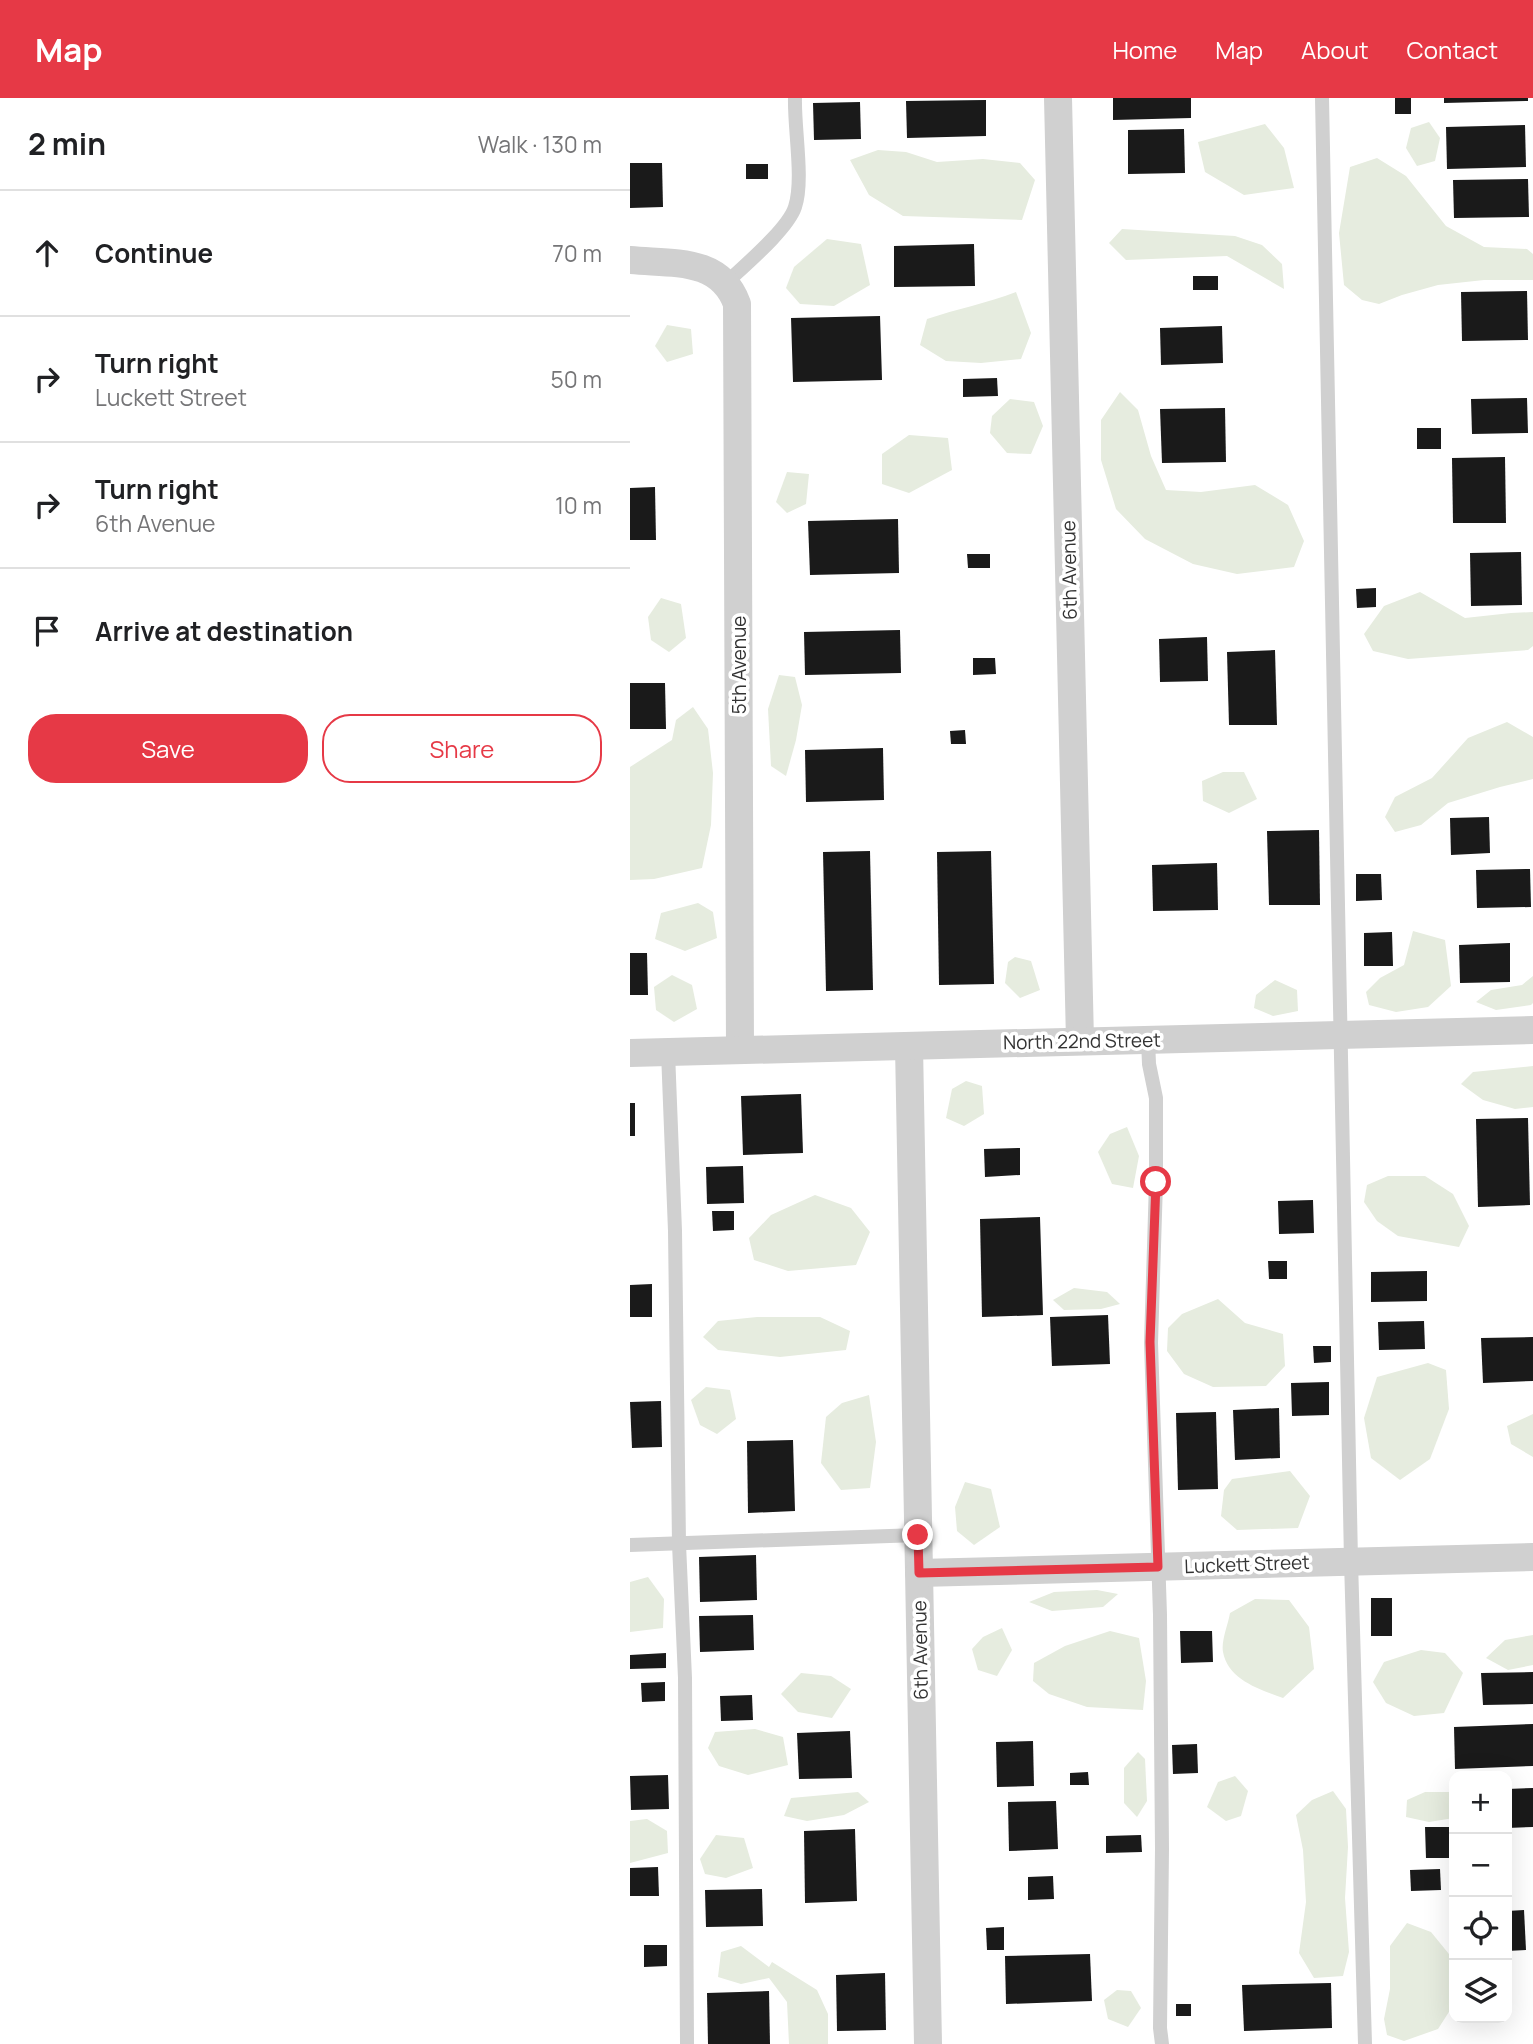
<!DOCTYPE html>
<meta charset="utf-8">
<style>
:root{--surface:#fff;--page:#f6f6f6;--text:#202124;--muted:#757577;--line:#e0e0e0;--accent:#e63946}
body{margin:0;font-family:Manrope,sans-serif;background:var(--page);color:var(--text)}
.controls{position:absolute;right:21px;bottom:21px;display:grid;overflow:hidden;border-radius:14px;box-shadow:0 7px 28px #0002}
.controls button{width:63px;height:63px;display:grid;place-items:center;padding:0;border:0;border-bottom:2px solid var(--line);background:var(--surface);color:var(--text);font:35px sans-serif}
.stop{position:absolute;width:21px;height:21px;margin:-16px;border:5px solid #e63946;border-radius:50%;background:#fff}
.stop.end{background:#e63946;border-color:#fff;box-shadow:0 2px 7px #0008}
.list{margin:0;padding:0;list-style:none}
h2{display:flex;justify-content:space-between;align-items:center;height:91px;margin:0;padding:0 28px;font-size:30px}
h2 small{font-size:23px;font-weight:400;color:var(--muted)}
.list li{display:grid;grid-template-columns:46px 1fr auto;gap:21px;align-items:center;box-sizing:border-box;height:126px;padding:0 28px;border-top:2px solid var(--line)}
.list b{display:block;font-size:26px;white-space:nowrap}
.list p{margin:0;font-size:23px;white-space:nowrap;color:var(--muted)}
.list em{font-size:23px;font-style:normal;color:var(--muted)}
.actions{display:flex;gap:14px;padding:21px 28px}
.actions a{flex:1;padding:16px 0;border:2px solid var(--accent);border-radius:28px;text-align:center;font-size:24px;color:var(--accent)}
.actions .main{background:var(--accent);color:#fff}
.icon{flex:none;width:38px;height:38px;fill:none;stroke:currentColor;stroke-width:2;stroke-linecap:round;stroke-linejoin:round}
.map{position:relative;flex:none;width:903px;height:1946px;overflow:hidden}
header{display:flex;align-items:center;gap:42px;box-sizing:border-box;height:98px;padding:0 35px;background:var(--accent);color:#fff}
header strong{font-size:33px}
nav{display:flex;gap:38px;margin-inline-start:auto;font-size:24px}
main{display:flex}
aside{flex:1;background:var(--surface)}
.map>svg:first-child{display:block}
.green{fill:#e6ecdf}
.building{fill:#1a1a1a}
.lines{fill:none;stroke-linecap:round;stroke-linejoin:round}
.service{stroke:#d0d0d0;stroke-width:14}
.minor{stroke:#d0d0d0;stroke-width:28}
.route{stroke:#e63946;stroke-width:9}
.labels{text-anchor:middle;stroke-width:7;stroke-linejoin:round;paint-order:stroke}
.street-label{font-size:19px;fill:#333;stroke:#fff}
</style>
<header>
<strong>Map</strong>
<nav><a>Home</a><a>Map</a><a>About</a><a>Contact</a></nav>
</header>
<main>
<aside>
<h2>2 min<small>Walk · 130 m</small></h2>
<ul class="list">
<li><svg class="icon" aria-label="ahead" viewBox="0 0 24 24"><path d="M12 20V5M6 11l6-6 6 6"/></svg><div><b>Continue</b></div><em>70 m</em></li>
<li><svg class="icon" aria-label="right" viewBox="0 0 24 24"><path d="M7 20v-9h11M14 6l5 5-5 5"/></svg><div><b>Turn right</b><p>Luckett Street</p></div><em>50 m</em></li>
<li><svg class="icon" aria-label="right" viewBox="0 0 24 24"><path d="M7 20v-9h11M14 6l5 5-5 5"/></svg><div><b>Turn right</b><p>6th Avenue</p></div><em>10 m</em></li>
<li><svg class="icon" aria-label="arrive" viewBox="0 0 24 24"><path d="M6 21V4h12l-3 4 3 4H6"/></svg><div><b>Arrive at destination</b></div></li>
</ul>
<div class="actions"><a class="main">Save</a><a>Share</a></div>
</aside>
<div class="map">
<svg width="903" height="1946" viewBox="0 0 903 1946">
<rect width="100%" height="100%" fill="#fff"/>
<!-- green -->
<g class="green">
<path d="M799 24 810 40 805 63 787 68 776 50 781 30Z"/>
<path d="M635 26 654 50 664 90 614 97 575 74 568 44Z"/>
<path d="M248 52 276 54 307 64 353 61 390 65 405 82 392 122 273 118 239 97 220 62Z"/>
<path d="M747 60 776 78 816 128 854 149 897 151 903 156V182H854L808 187 772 197 749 206 732 202 714 187 709 135 720 69Z"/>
<path d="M492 131 605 138 632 147 652 166 654 191 597 158 496 162 479 145Z"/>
<path d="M197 141 231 146 240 187 204 208 170 206 156 190 164 169Z"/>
<path d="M386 194 401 235 391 261 351 265 316 263 290 247 297 221C327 211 357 205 386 194Z"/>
<path d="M37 227 61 231 63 256 37 264 25 248Z"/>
<path d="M490 294 508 312 521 358 536 392 571 394 625 387 658 407 674 443 664 469 607 476 563 466 515 441 486 411 471 362V322Z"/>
<path d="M380 301 404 304 413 328 401 356 377 355 360 335 362 318Z"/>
<path d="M279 337 318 340 322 372 279 395 252 386V356Z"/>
<path d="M157 374 179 376 176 406 157 415 146 404Z"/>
<path d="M790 494 835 520 881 515 903 514V548L898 552 778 561 743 553 734 536 754 508Z"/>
<path d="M31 500 51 506 56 540 39 554 21 542 18 519Z"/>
<path d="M149 577 165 579 172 607 166 642 156 678 141 668 138 611Z"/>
<path d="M63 609 78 631 83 675 81 727 72 770 24 781 0 782V669L42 642 46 622Z"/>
<path d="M877 624 903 639V681L870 689 818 705 791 727 765 734 755 719 765 699 802 680 838 640Z"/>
<path d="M593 674H614L627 701 599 715 573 703 572 683Z"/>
<path d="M68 805 83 814 87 840 55 853 25 841 31 815Z"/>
<path d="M783 833 815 842 821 888 798 909 766 914 739 907 736 894 750 880 774 867Z"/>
<path d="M385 859 401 863 410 892 390 900 375 885 378 864Z"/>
<path d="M42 877 62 887 67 911 44 924 26 912 24 889Z"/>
<path d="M903 878V905L901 907 866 912 846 904 861 892 892 887Z"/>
<path d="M645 882 667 892 668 913 643 918 624 910 626 897Z"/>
<path d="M903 968V1009L885 1011 853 1002 831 986 843 974Z"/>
<path d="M336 983 352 988 354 1016 334 1028 316 1020 322 991Z"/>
<path d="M497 1029 509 1058 503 1090 482 1086 468 1054 480 1036Z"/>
<path d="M758 1078H795L823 1096 839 1128 829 1149 768 1138 747 1123 734 1104 737 1087Z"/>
<path d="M185 1097 221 1110 240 1134 226 1167 158 1173 124 1162 119 1140 141 1117Z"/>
<path d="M444 1190 477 1194 490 1206 471 1211 434 1212 423 1202Z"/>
<path d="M588 1201 615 1225 653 1236 655 1268 636 1288 583 1289 554 1276 537 1253 538 1230 552 1216Z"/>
<path d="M127 1219H190L220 1233 216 1252 150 1259 88 1252 73 1239 88 1223Z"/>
<path d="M798 1265 816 1272 819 1311 800 1361 770 1382 741 1360 734 1320 747 1279Z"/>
<path d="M76 1289 100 1292 106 1321 87 1336 70 1327 61 1302Z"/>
<path d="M239 1297 246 1344 240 1390 211 1392 191 1365 196 1319 212 1305Z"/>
<path d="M903 1316V1359L881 1346 877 1328Z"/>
<path d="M660 1373 680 1398 668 1430 607 1432 591 1418 594 1392 602 1381Z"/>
<path d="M335 1384 361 1391 370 1429 344 1447 327 1433 325 1409Z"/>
<path d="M18 1479 34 1501 33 1530 0 1534V1484Z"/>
<path d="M467 1492 488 1496 473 1509 422 1513 399 1504 424 1494Z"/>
<path d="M625 1501 659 1502 679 1529 684 1571 653 1600C631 1592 598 1582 593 1554 591 1543 598 1527 600 1515Z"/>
<path d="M372 1530 382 1552 367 1578 348 1572 342 1551 353 1539Z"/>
<path d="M480 1533 509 1540 516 1583 513 1612 457 1609 419 1596 403 1583 404 1565 435 1548Z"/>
<path d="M903 1537V1567L878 1572 856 1560 875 1542Z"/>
<path d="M791 1552 815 1555 833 1575 814 1615 784 1618 756 1605 743 1584 754 1564Z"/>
<path d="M171 1575 201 1578 221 1591 202 1620 168 1614 151 1596Z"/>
<path d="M125 1631 153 1639 158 1667 118 1677 89 1668 78 1650 85 1634Z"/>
<path d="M508 1654 515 1661 517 1703 507 1719 494 1705V1670Z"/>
<path d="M605 1678 618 1693 611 1718 596 1723 577 1709 588 1684Z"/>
<path d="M703 1693 716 1711 718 1749 715 1800 719 1854 713 1878 684 1880 669 1855 676 1804 673 1752 666 1717 682 1702Z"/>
<path d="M228 1694 239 1704 214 1717 177 1723 154 1718 161 1700Z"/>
<path d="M795 1694H824V1720L799 1724 776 1719 777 1702Z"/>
<path d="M17 1721 37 1733 38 1755 0 1765V1723Z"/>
<path d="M86 1737 114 1740 123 1770 96 1780 75 1776 70 1761Z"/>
<path d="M777 1825 801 1834 823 1861 824 1906 808 1931 774 1943 757 1937 754 1921 760 1891V1848Z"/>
<path d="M111 1848 139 1869 142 1864 187 1892 198 1916V1946H159L157 1904 139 1880 111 1886 88 1879 91 1854Z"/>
<path d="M487 1892 501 1893 511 1910 498 1929 478 1921 474 1902Z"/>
</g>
<!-- building -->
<g class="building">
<path d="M483 0H561V20L483 22Z"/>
<rect x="765" y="0" width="16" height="16"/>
<path d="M814 0H898V3L814 5Z"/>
<path d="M356 2V38L277 40 276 3Z"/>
<path d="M230 4 231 41 184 42 183 5Z"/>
<path d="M895 27 896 69 817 71 816 29Z"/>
<path d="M554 31 555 75 498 76V32Z"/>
<path d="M0 65H32L33 109 0 110Z"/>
<rect x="116" y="66" width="22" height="15"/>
<path d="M898 81 899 119 824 120 823 82Z"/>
<path d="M344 146 345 188 264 189V148Z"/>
<rect x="563" y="178" width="25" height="14"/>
<path d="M897 193 898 242 832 243 831 194Z"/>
<path d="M250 218 252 282 163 284 161 220Z"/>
<path d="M592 228 593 265 531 267 530 230Z"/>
<path d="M367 280 368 298 333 299V281Z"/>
<path d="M897 300 898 335 842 336 841 301Z"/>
<path d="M595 310 596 364 532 365 530 311Z"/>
<rect x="787" y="330" width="24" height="21"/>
<path d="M875 359 876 425H823L822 360Z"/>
<path d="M25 389 26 442H0V390Z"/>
<path d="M268 421 269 475 180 477 178 423Z"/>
<path d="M891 454 892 507 841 508 840 455Z"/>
<path d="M337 456H360V470H338Z"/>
<path d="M746 490V509L727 510 726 491Z"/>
<path d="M270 532 271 575 175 577 174 534Z"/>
<path d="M577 539 578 583 530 584 529 541Z"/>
<path d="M645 552 647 627H599L597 554Z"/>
<path d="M343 560H365L366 576 343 577Z"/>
<path d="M0 585H35L36 631H0Z"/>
<path d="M335 632 336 646H321L320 633Z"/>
<path d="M253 650 254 702 176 704 175 652Z"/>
<path d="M859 719 860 755 821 757 820 720Z"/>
<path d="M689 732 690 807H639L637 733Z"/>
<path d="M240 753 243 892 196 893 193 754Z"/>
<path d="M361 753 364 886 309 887 307 754Z"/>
<path d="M587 765 588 812 523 813 522 767Z"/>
<path d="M900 771 901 809 847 810 846 772Z"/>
<path d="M726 776H751L752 802 726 803Z"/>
<path d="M762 834 763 868H734V835Z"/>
<path d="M880 845V884L830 885 829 847Z"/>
<path d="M0 855H17L18 897H0Z"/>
<path d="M171 996 173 1055 113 1057 111 998Z"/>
<rect x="0" y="1005" width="5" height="33"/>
<path d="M898 1020 900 1107 848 1109 846 1021Z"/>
<path d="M390 1050V1077L355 1079 354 1051Z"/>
<path d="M113 1068 114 1105 77 1106 76 1069Z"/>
<path d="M683 1102 684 1135 649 1136 648 1103Z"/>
<path d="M82 1113H104V1132L83 1133Z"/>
<path d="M410 1119 413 1217 352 1219 350 1121Z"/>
<path d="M638 1163H657V1181H639Z"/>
<path d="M797 1173V1203L741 1204V1174Z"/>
<path d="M22 1186V1219H0V1187Z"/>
<path d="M478 1217 480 1266 422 1268 420 1219Z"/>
<path d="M794 1223 795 1251 749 1252 748 1224Z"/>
<path d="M903 1239V1283L853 1285 851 1240Z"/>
<path d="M683 1248H701V1264L684 1265Z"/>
<path d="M699 1284V1317L662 1318 661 1285Z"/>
<path d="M31 1303 32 1349 2 1350 0 1304Z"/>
<path d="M649 1310 650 1360 605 1362 603 1312Z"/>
<path d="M586 1314 588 1391 548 1392 546 1315Z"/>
<path d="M163 1342 165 1413 118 1415 117 1343Z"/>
<path d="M126 1457 127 1502 70 1504 69 1459Z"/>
<rect x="741" y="1500" width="21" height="38"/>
<path d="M123 1517 124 1552 70 1554 69 1518Z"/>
<path d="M550 1533H582L583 1564 551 1565Z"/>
<path d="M36 1555V1570L0 1571V1557Z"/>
<path d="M903 1574V1606L853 1607 851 1575Z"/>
<path d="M35 1584V1603L12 1604 11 1585Z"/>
<path d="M122 1597 123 1622 91 1623 90 1598Z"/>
<path d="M903 1626V1668L825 1671 824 1629Z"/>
<path d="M220 1633 222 1680 169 1681 167 1635Z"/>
<path d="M403 1643 404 1688 367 1689 366 1644Z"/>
<path d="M567 1646 568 1675 543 1676 542 1647Z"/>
<path d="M458 1674 459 1687H440V1675Z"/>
<path d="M38 1677 39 1711 1 1712 0 1678Z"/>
<path d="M903 1690V1729L877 1730V1691Z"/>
<path d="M426 1703 428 1751 379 1753 378 1704Z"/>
<path d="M795 1729H824V1760H796Z"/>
<path d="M225 1731 227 1803 175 1805 174 1733Z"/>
<path d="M511 1737 512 1754 476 1755V1738Z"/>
<path d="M28 1769 29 1798H0V1770Z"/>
<path d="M810 1771 811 1792 781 1793 780 1772Z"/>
<path d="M423 1778 424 1801 398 1802V1779Z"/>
<path d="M132 1791 133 1828 76 1829 75 1792Z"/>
<path d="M894 1812 896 1852 877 1853V1813Z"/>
<path d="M374 1829V1852H357L356 1830Z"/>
<path d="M14 1847H37V1868L14 1869Z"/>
<path d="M460 1856 462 1903 376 1906 375 1858Z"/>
<path d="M255 1875 256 1932 207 1933 206 1877Z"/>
<path d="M701 1885 702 1930 614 1933 612 1887Z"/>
<path d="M139 1893 140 1946H78L77 1895Z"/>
<rect x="546" y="1906" width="15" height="12"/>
</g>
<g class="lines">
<!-- service -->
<g class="service">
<path d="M692 0 721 1463 735 1946"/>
<path d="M96 185C114 168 158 131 165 109 174 82 164 30 165 0"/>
<path d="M518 942 519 966 526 1000V1084L521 1245 530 1517 532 1751 530 1930 532 1946"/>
<path d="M38 954 45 1133 49 1446 55 1580 57 1946"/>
<path d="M0 1447 288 1437"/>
</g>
<!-- minor -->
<g class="minor">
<path d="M428 0 450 943"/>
<path d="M0 162C42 166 90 159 107 206L110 952"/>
<path d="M279 948 298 1946"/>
<path d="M0 955 903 932"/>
<path d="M289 1475 903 1459"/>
</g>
</g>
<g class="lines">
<!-- route -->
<path class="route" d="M288 1437 289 1475 528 1469 520 1244 526 1084"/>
</g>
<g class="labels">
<!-- street labels -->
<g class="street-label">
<text transform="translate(439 472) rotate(-91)" y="7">6th Avenue</text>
<text transform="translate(109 567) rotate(-90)" y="7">5th Avenue</text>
<text transform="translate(452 943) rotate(-1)" y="7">North 22nd Street</text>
<text transform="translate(617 1466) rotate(-2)" y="7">Luckett Street</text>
<text transform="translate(290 1552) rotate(-91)" y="7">6th Avenue</text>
</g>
</g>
</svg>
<div class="controls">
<button>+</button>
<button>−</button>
<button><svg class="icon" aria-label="locate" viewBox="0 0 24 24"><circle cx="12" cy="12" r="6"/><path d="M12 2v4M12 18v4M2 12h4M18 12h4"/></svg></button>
<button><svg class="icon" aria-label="layers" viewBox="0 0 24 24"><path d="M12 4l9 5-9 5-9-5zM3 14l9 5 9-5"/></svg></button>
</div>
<div class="stop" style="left:526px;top:1084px"></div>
<div class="stop end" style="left:288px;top:1437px"></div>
</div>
</main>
